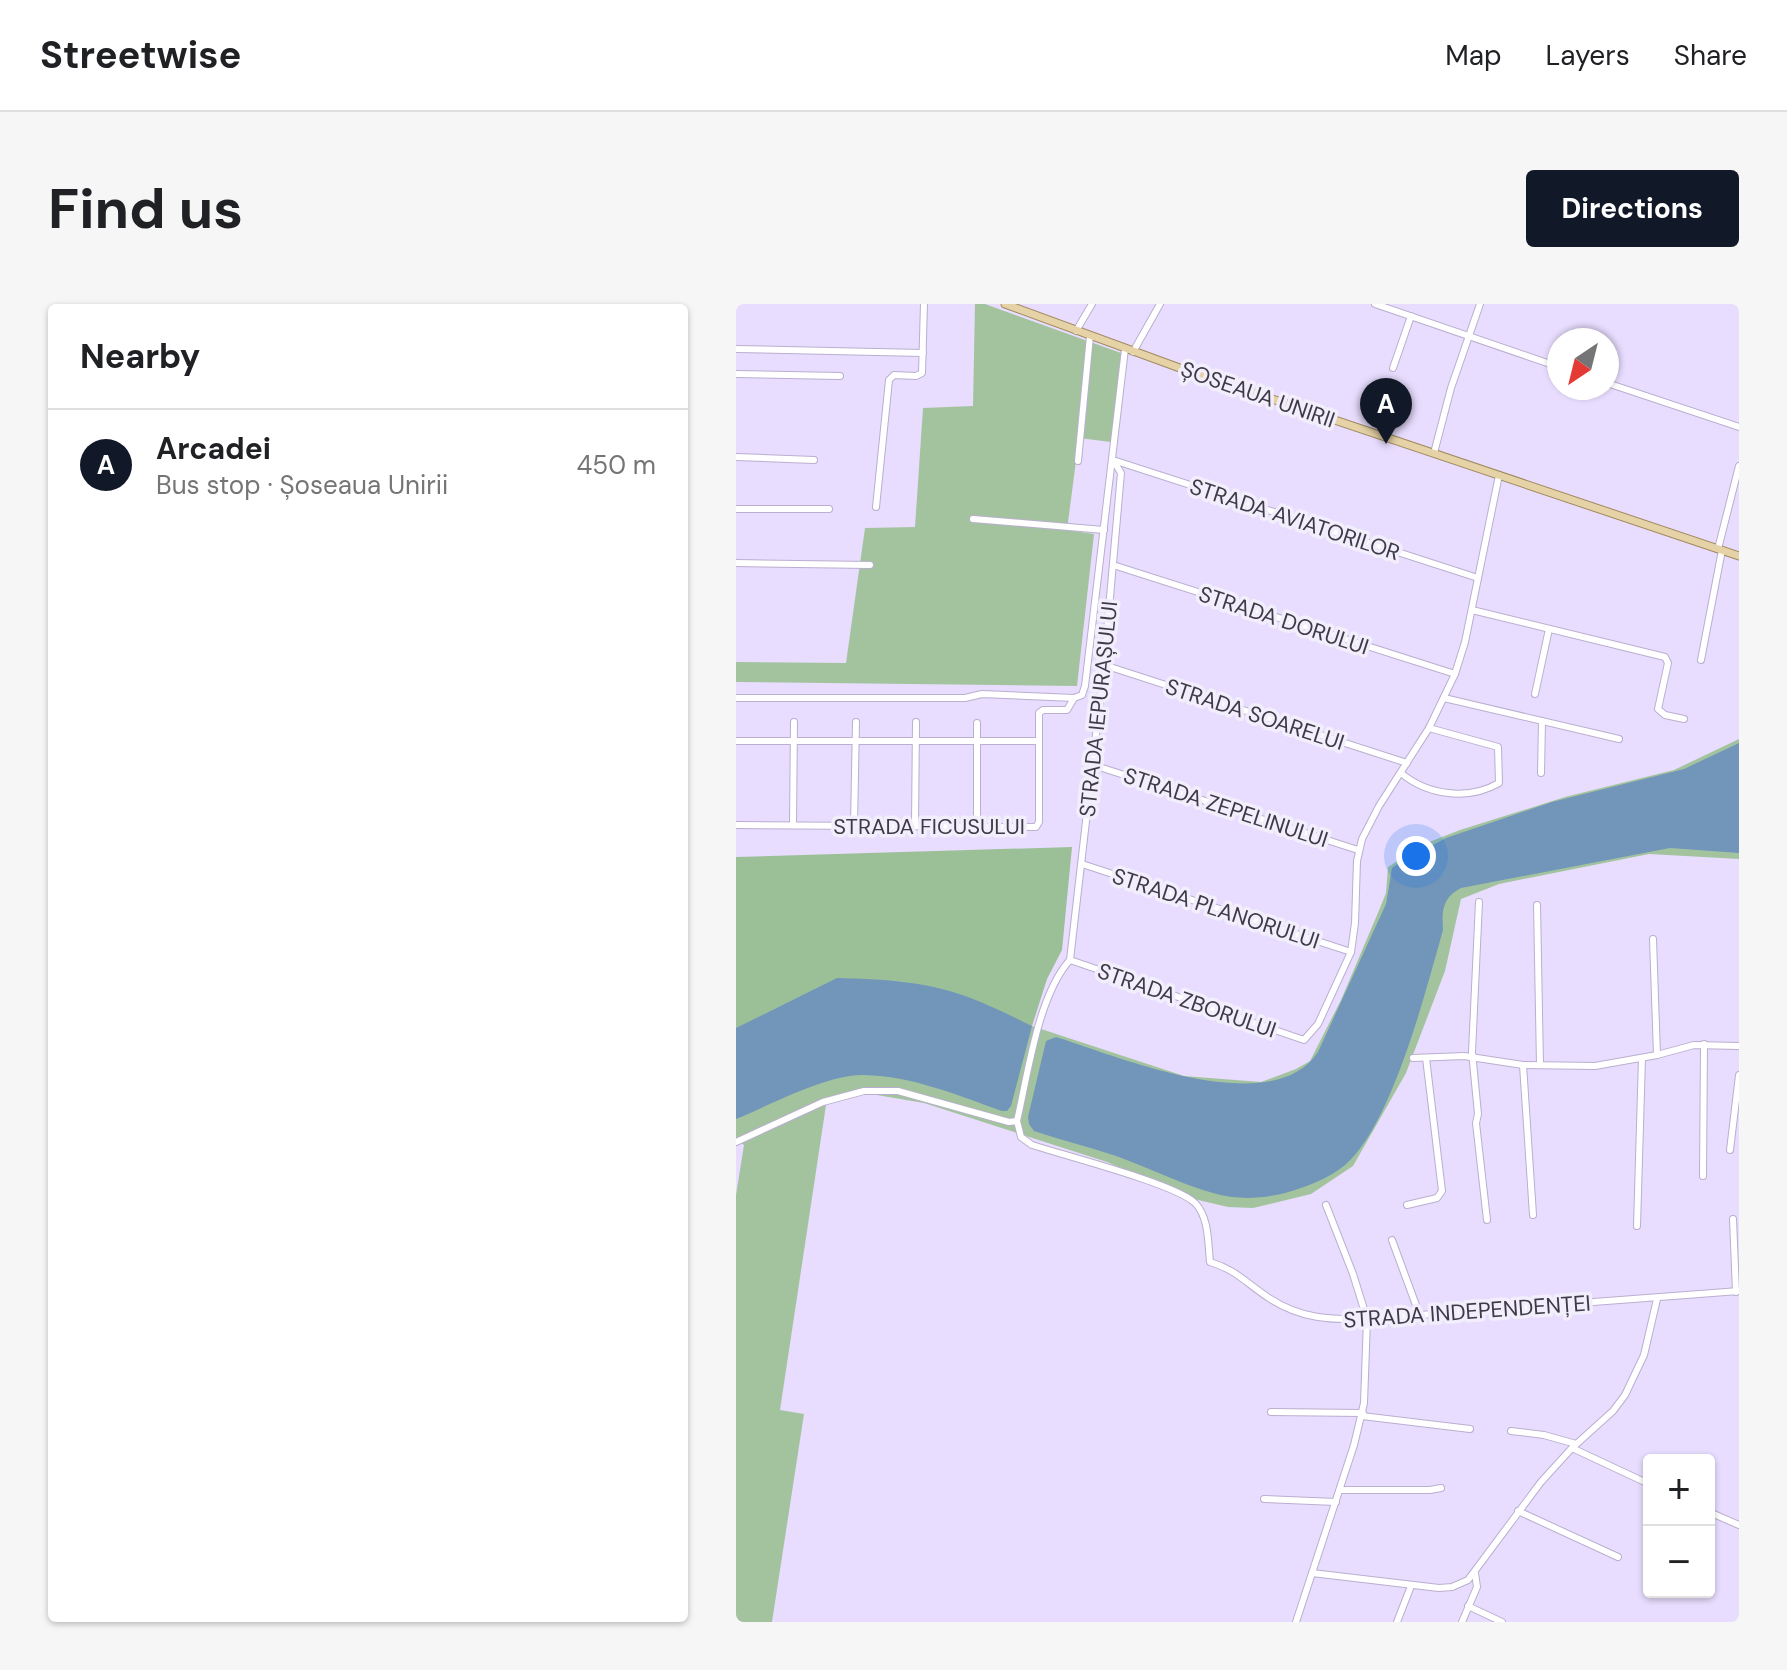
<!DOCTYPE html>
<meta charset="utf-8">
<style>
:root{--surface:#fff;--page:#f6f6f6;--text:#202124;--muted:#757577;--line:#e0e0e0;--accent:#111827}
body{margin:0;font-family:"DM Sans",sans-serif;background:var(--page);color:var(--text)}
.controls{position:absolute;right:24px;bottom:24px;display:grid;overflow:hidden;border-radius:8px;box-shadow:0 2px 6px #0004}
.controls button{width:72px;height:72px;display:grid;place-items:center;padding:0;border:0;border-bottom:2px solid var(--line);background:var(--surface);color:var(--text);font:40px sans-serif}
.compass{position:absolute;left:811px;top:24px;width:72px;height:72px;border-radius:50%;background:var(--surface);box-shadow:0 2px 6px #0004;rotate:215deg}
.you{position:absolute;left:680px;top:552px;width:28px;height:28px;margin:-20px;border:6px solid #fff;border-radius:50%;background:#1a73e8;box-shadow:0 0 0 12px #1a73e833}
.badge{display:grid;place-items:center;width:52px;height:52px;border-radius:50%;background:var(--accent);color:#fff;font-size:26px;font-weight:700}
.pin{position:absolute;translate:-50% -66px;filter:drop-shadow(0 2px 4px #0008)}
.pin::after{content:'';position:absolute;top:42px;width:28px;height:24px;background:inherit;clip-path:polygon(0 0,100% 0,50% 100%)}
.list{margin:0;padding:0;list-style:none}
h2{display:flex;justify-content:space-between;align-items:center;height:104px;margin:0;padding:0 32px;font-size:34px}
h2 small{font-size:26px;font-weight:400;color:var(--muted)}
.list li{display:grid;grid-template-columns:52px 1fr auto;gap:24px;align-items:center;box-sizing:border-box;height:112px;padding:0 32px;border-top:2px solid var(--line)}
.list b{display:block;font-size:30px;white-space:nowrap}
.list p{margin:0;font-size:26px;white-space:nowrap;color:var(--muted)}
.list em{font-size:26px;font-style:normal;color:var(--muted)}
.map{position:relative;flex:none;width:1003px;height:1318px;overflow:hidden;border-radius:8px}
header{display:flex;align-items:center;gap:48px;box-sizing:border-box;height:112px;padding:0 40px;background:var(--surface);border-bottom:2px solid var(--line)}
header strong{font-size:38px}
nav{display:flex;gap:44px;margin-inline-start:auto;font-size:28px}
.intro{display:flex;align-items:center;justify-content:space-between;box-sizing:border-box;height:192px;padding:0 48px}
h1{margin:0;font-size:56px}
.button{padding:20px 36px;border-radius:8px;background:var(--accent);color:#fff;font-size:28px;font-weight:700}
main{display:flex;gap:48px;padding:0 48px}
aside{flex:1;background:var(--surface);border-radius:8px;box-shadow:0 2px 6px #0004}
.map>svg:first-child{display:block}
.green{fill:#a3c39f}
.forest{fill:#9bbf97}
.water{fill:#7196ba}
.lines{fill:none;stroke-linecap:round;stroke-linejoin:round}
.minor-casing{stroke:#baafcf;stroke-width:8}
.major-casing{stroke:#a0895e;stroke-width:9}
.minor{stroke:#fff;stroke-width:6}
.major{stroke:#e5d2a6;stroke-width:7}
.labels{text-anchor:middle;stroke-width:7;stroke-linejoin:round;paint-order:stroke}
.street-label{font-size:22px;fill:#3f3a47;stroke:#f2eefb}
</style>
<header>
<strong>Streetwise</strong>
<nav><a>Map</a><a>Layers</a><a>Share</a></nav>
</header>
<div class="intro"><h1>Find us</h1><a class="button">Directions</a></div>
<main>
<aside>
<h2>Nearby<small></small></h2>
<ul class="list">
<li><span class="badge">A</span><div><b>Arcadei</b><p>Bus stop · Șoseaua Unirii</p></div><em>450 m</em></li>
</ul>
</aside>
<div class="map">
<svg width="1003" height="1318" viewBox="0 0 1003 1318">
<rect width="100%" height="100%" fill="#e8ddfe"/>
<!-- green -->
<g class="green">
<path d="M239 0H249L385 49 375 138 343 134 331 226 358 230 341 382 0 378V358L110 359 129 224 179 223 187 104 237 102Z"/>
<path d="M1003 435V555L913 550 763 580 725 595 709 667 670 769 617 862 575 890 517 904 492 903 458 895 371 858 188 799 129 789 90 801 44 1106 68 1110 36 1318H0V891L8 841 4 838 0 840V719L101 669 183 675 269 706 296 722 448 772 525 778 560 765 574 757 605 696 644 604 650 589 652 563 688 540 724 526 829 493 938 466Z"/>
</g>
<!-- forest -->
<path class="forest" d="M336 543 326 646 311 675 296 722 232 693 199 683 167 677 101 674 0 724V553Z"/>
<!-- water -->
<g class="water">
<path d="M1003 439V549L934 544 725 584C706 594 706 607 707 626 690 686 656 821 609 861 592 875 570 883 549 889 526 895 500 896 477 889 444 880 412 863 380 852 353 843 325 836 298 827L293 820 292 813 310 737 320 733C381 752 536 818 582 748L650 600 656 564 663 559 710 534 816 498 948 465Z"/>
<path d="M101 674C145 675 190 677 232 693 254 701 275 712 296 722L275 802 271 807H266C221 791 176 772 128 771 92 770 34 801 0 815V724Z"/>
</g>
<g class="lines">
<defs>
<g id="minor">
<path d="M639 0 823 63"/>
<path d="M340 27 356 0"/>
<path d="M0 45 187 49"/>
<path d="M397 48 424 0"/>
<path d="M657 64 675 12"/>
<path d="M0 70 104 72"/>
<path d="M871 79 1003 123"/>
<path d="M698 149 715 84 744 0"/>
<path d="M0 153 78 156"/>
<path d="M342 157 354 32"/>
<path d="M380 157 742 274"/>
<path d="M140 203 153 76 158 71 180 72 186 69 188 0"/>
<path d="M0 205H93"/>
<path d="M237 215 368 226"/>
<path d="M982 245 1003 162"/>
<path d="M0 259 134 261"/>
<path d="M377 261 719 370"/>
<path d="M736 306 929 353 932 359 922 405 929 411 948 415"/>
<path d="M965 356 986 246"/>
<path d="M368 361 671 459"/>
<path d="M799 390 813 325"/>
<path d="M0 394H229L246 390 338 394 346 391 349 382 389 45"/>
<path d="M708 394 883 435"/>
<path d="M241 419V523"/>
<path d="M0 437H303"/>
<path d="M357 461 622 546"/>
<path d="M665 469C691 491 732 497 763 479L762 443 693 424"/>
<path d="M805 469 806 417"/>
<path d="M0 521 300 523 303 518V409L307 406H331L338 394"/>
<path d="M57 521 58 418"/>
<path d="M118 521 120 418"/>
<path d="M179 522 180 418"/>
<path d="M346 560 615 648"/>
<path d="M743 598 736 748 742 810 740 819 751 916"/>
<path d="M801 601 804 761"/>
<path d="M917 635 921 751"/>
<path d="M334 656C302 691 292 770 281 817L285 833 296 841C327 851 440 880 459 899 473 913 472 939 474 958 501 966 511 980 533 994 565 1015 595 1016 631 1015L1003 987"/>
<path d="M334 656 568 736 582 720 615 648 619 619 621 557 626 535 643 502 693 424 719 370 729 338 763 171"/>
<path d="M334 656 368 361 385 169 377 156"/>
<path d="M677 754 728 752 787 761 859 762 921 751 958 741 1003 742"/>
<path d="M787 761 797 911"/>
<path d="M0 838 87 798 128 787H162L273 818 281 817"/>
<path d="M994 846 1003 771"/>
<path d="M967 872 968 740"/>
<path d="M671 901 701 894 706 887 690 754"/>
<path d="M997 915 1000 988"/>
<path d="M901 922 906 754"/>
<path d="M656 936 684 1012"/>
<path d="M535 1108 627 1109"/>
<path d="M626 1112 734 1125"/>
<path d="M775 1127 808 1131 840 1140"/>
<path d="M836 1144 913 1180"/>
<path d="M604 1186H694L705 1184"/>
<path d="M528 1195 600 1198"/>
<path d="M782 1207 882 1253"/>
<path d="M973 1208 1003 1221"/>
<path d="M576 1269 703 1284 716 1283 732 1276 805 1178 836 1144 877 1107 889 1091 908 1051 921 995"/>
<path d="M732 1302 766 1318"/>
<path d="M560 1318 618 1141 628 1099 631 1015 617 970 590 901"/>
<path d="M661 1318 675 1282"/>
<path d="M726 1318 741 1283 739 1269"/>
</g>
<path id="major" d="M269 0 441 63 1003 252"/>
</defs>
<!-- minor casing -->
<use href="#minor" class="minor-casing"/>
<!-- major casing -->
<use href="#major" class="major-casing"/>
<!-- minor -->
<use href="#minor" class="minor"/>
<!-- major -->
<use href="#major" class="major"/>
</g>
<g class="labels">
<!-- street labels -->
<g class="street-label">
<text transform="translate(522 90) rotate(19)" y="8">ȘOSEAUA UNIRII</text>
<text transform="translate(559 215) rotate(18)" y="8">STRADA AVIATORILOR</text>
<text transform="translate(548 316) rotate(18)" y="8">STRADA DORULUI</text>
<text transform="translate(362 405) rotate(-84)" y="8">STRADA IEPURAȘULUI</text>
<text transform="translate(519 410) rotate(18)" y="8">STRADA SOARELUI</text>
<text transform="translate(490 503) rotate(18)" y="8">STRADA ZEPELINULUI</text>
<text x="193" y="530">STRADA FICUSULUI</text>
<text transform="translate(480 604) rotate(18)" y="8">STRADA PLANORULUI</text>
<text transform="translate(451 696) rotate(19)" y="8">STRADA ZBORULUI</text>
<text transform="translate(731 1007) rotate(-4)" y="8">STRADA INDEPENDENȚEI</text>
</g>
</g>
</svg>
<div class="controls">
<button>+</button>
<button>−</button>
</div>
<svg class="compass" viewBox="-18 -18 36 36"><path d="M0-13l5 13h-10z" fill="#e53935"/><path d="M0 13l5-13h-10z" fill="#757577"/></svg>
<div class="you"></div>
<div class="pin badge" style="left:650px;top:140px">A</div>
</div>
</main>
